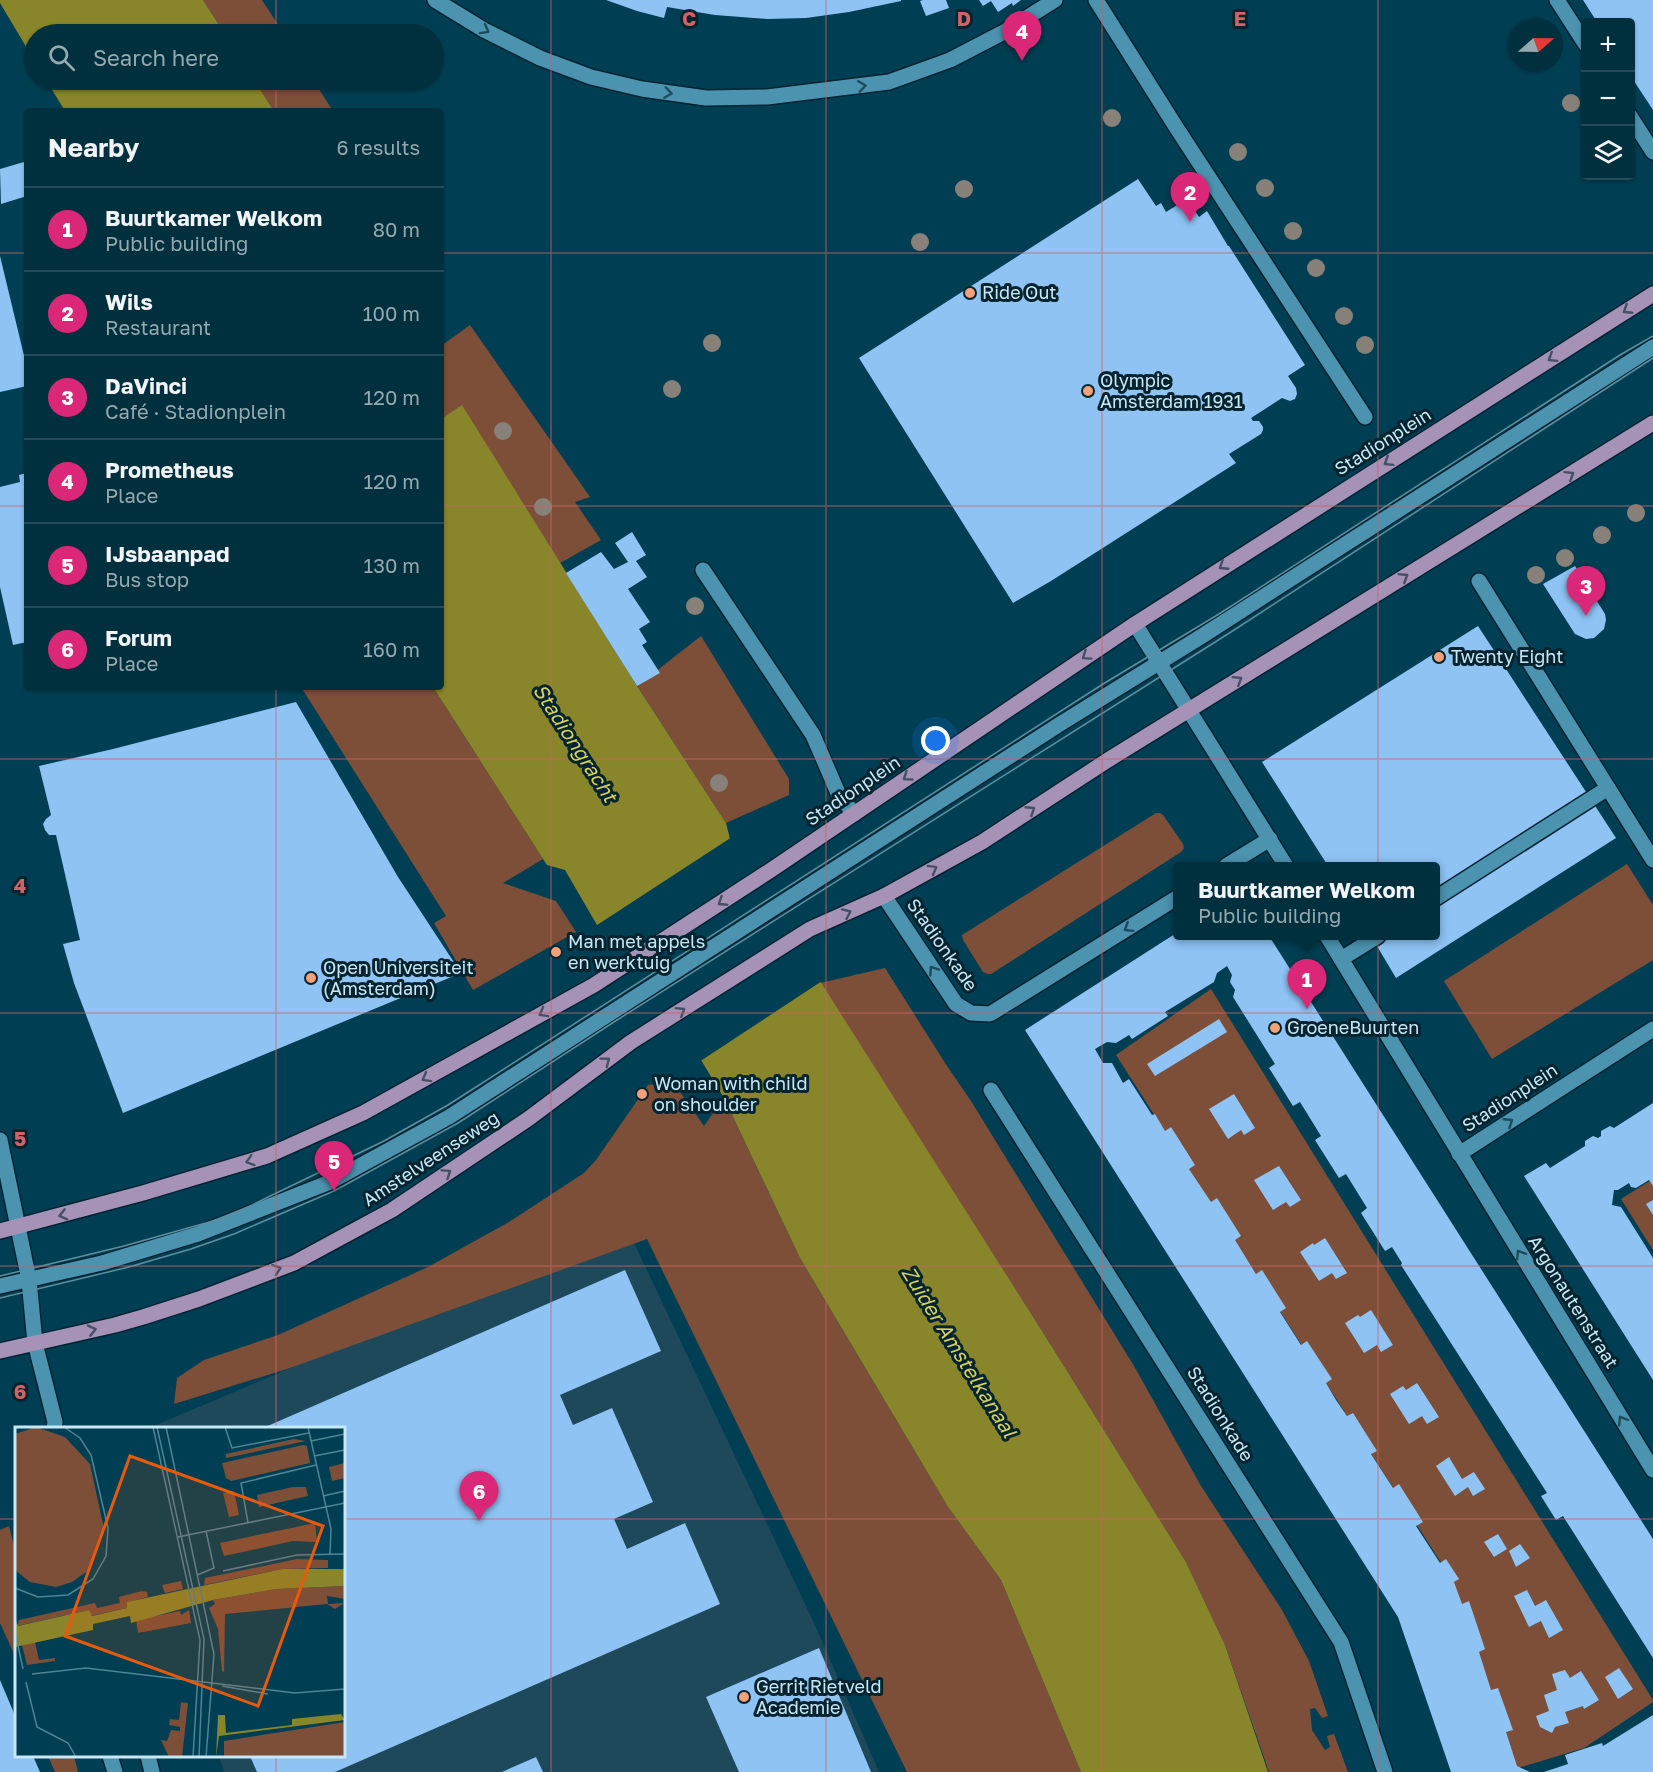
<!DOCTYPE html>
<meta charset="utf-8">
<style>
:root{--surface:#002f3e;--page:#0a3745;--text:#f1f3f6;--muted:#95a9b0;--line:#224a58;--accent:#db2777}
body{margin:0;font-family:"Golos Text",sans-serif;background:var(--page);color:var(--text)}
.controls{position:absolute;right:18px;top:18px;display:grid;overflow:hidden;border-radius:6px;box-shadow:0 2px 4px #0004}
.controls button{width:54px;height:54px;display:grid;place-items:center;padding:0;border:0;border-bottom:2px solid var(--line);background:var(--surface);color:var(--text);font:30px sans-serif}
.compass{position:absolute;left:1509px;top:18px;width:54px;height:54px;border-radius:50%;background:var(--surface);box-shadow:0 2px 4px #0004;rotate:70deg}
.you{position:absolute;left:936px;top:741px;width:21px;height:21px;margin:-15px;border:4px solid #fff;border-radius:50%;background:#1a73e8;box-shadow:0 0 0 9px #1a73e833}
.badge{display:grid;place-items:center;width:39px;height:39px;border-radius:50%;background:var(--accent);color:#fff;font-size:20px;font-weight:700}
.pin{position:absolute;translate:-50% -50px;filter:drop-shadow(0 2px 3px #0008)}
.pin::after{content:'';position:absolute;top:32px;width:21px;height:18px;background:inherit;clip-path:polygon(0 0,100% 0,50% 100%)}
.popup{position:absolute;left:1173px;top:862px;width:267px;height:78px;box-sizing:border-box;display:grid;place-content:center;border-radius:6px;background:var(--surface);filter:drop-shadow(0 2px 4px #0005);font-size:20px;white-space:nowrap;color:var(--muted)}
.popup b{font-size:22px;color:var(--text)}
.popup::after{content:'';position:absolute;left:50%;top:100%;margin-left:-12px;border:12px solid transparent;border-top-color:var(--surface)}
.list{margin:0;padding:0;list-style:none}
h2{display:flex;justify-content:space-between;align-items:center;height:78px;margin:0;padding:0 24px;font-size:26px}
h2 small{font-size:20px;font-weight:400;color:var(--muted)}
.list li{display:grid;grid-template-columns:39px 1fr auto;gap:18px;align-items:center;box-sizing:border-box;height:84px;padding:0 24px;border-top:2px solid var(--line)}
.list b{display:block;font-size:22px;white-space:nowrap}
.list p{margin:0;font-size:20px;white-space:nowrap;color:var(--muted)}
.list em{font-size:20px;font-style:normal;color:var(--muted)}
.icon{flex:none;width:33px;height:33px;fill:none;stroke:currentColor;stroke-width:2;stroke-linecap:round;stroke-linejoin:round}
.map{position:relative;flex:none;width:1653px;height:1772px;overflow:hidden}
.search{position:absolute;background:var(--surface);box-shadow:0 2px 4px #0004;left:24px;top:24px;width:420px;height:66px;display:flex;align-items:center;gap:15px;box-sizing:border-box;padding:0 21px;border-radius:33px;color:var(--muted);font-size:22px}
.panel{position:absolute;background:var(--surface);box-shadow:0 2px 4px #0004;left:24px;top:108px;width:420px;height:582px;border-radius:6px}
.map>svg:first-child{display:block}
.built{fill:#1d495a}
.green{fill:#7d4f38}
.water{fill:#89852a}
.pier{fill:#003f53}
.building{fill:#8ec3f4}
.lines{fill:none;stroke-linecap:round;stroke-linejoin:round}
.minor-casing{stroke:#002432;stroke-width:18}
.major-casing{stroke:#002432;stroke-width:18}
.minor{stroke:#4c93b0;stroke-width:15}
.major{stroke:#a691b7;stroke-width:15}
.tram{stroke:#5d8fa0;stroke-width:1.5}
.tree{fill:#878179}
.oneway{stroke:#1e4b5c}
.oneway2{stroke:#455065}
.grid{fill:none;stroke:#d16266;stroke-width:1.5;stroke-opacity:0.55}
.poi-dot{fill:#f1a27b;stroke:#05242f;stroke-width:2}
.labels{text-anchor:middle;stroke-width:6;stroke-linejoin:round;paint-order:stroke}
.poi-label{font-size:18px;fill:#c6e8f7;stroke:#05242f;text-anchor:start}
.street-label{font-size:18px;fill:#c6e8f7;stroke:#05242f}
.water-label{font-size:20px;font-style:italic;fill:#d5d159;stroke:#05242f}
.inset-road{fill:none;stroke:#4f8395;stroke-width:1.5}
.view{fill:#e8590c;fill-opacity:0.15;stroke:#e8590c;stroke-width:3}
.inset-edge{fill:none;stroke:#c6e8f7;stroke-width:3}
.grid-label{font-size:20px;text-anchor:middle;font-weight:bold;fill:#d16266;stroke:#05242f;stroke-width:6;stroke-linejoin:round;paint-order:stroke}
</style>
<div class="map">
<svg width="1653" height="1772" viewBox="0 0 1653 1772">
<rect width="100%" height="100%" fill="#003f53"/>
<!-- built -->
<path class="built" d="M626 1226 814 1623 879 1772H224L219 1756H344V1428H149Z"/>
<!-- green -->
<g class="green">
<path d="M203 0H262L284 34H225Z"/>
<path d="M254 80H313L333 111H274Z"/>
<path d="M470 325 590 497 575 502 601 540 560 563 462 406 441 419V346Z"/>
<path d="M701 636 789 779V795L726 823 637 686Z"/>
<path d="M301 687H433L543 859 503 883 556 901 576 932 473 990 434 923 446 916Z"/>
<path d="M1156 813H1160L1163 815 1183 844 1184 848 1181 852 991 974H988L983 972 963 940 962 935Z"/>
<path d="M1627 864 1653 905V960L1492 1059 1444 981Z"/>
<path d="M885 968 947 1066 971 1101 1134 1366 1201 1486 1282 1610 1309 1661 1328 1716 1322 1718 1315 1708 1310 1709 1312 1730 1325 1750 1330 1747 1327 1736 1334 1734 1348 1772H1269L1225 1645 1186 1562 1049 1342 820 983Z"/>
<path d="M1211 989 1653 1700V1702L1584 1748 1508 1771 1447 1572 1116 1055Z"/>
<path d="M673 1082 704 1126 724 1098 800 1258 948 1507 1001 1580 1081 1772H907L647 1239 290 1368 174 1404 177 1378 204 1360 278 1335 428 1267 509 1222 584 1173 596 1160 648 1085Z"/>
<path d="M1653 1179V1250L1621 1199Z"/>
<path d="M9 1526 16 1554V1658L0 1623V1530Z"/>
<path d="M48 1756H74L78 1772H55Z"/>
</g>
<!-- water -->
<g class="water">
<path d="M0 0H203L225 34H34V60L0 3Z"/>
<path d="M46 80H254L274 111H65Z"/>
<path d="M462 405 637 686 726 823 730 839 1049 1342 1186 1562 1225 1645 1268 1772H1081L1001 1580 948 1507 800 1258 724 1098 701 1060 633 957 597 925 565 870 547 865 543 859 433 687H441V419Z"/>
</g>
<!-- pier -->
<path class="pier" d="M732 837 822 981 699 1062 631 959 594 927Z"/>
<!-- building -->
<g class="building">
<path d="M606 0H901V1L849 12 806 18 767 19 715 15 667 7 664 18 637 11Z"/>
<path d="M923 0H946L949 8 926 16 920 1Z"/>
<path d="M979 0H1021L1013 6 1012 3 998 12 991 1 983 6Z"/>
<path d="M1583 0H1653V110L1630 75V22H1597Z"/>
<path d="M24 162 27 171V196L1 204 0 169Z"/>
<path d="M1138 179 1156 206 1161 203 1166 212 1187 199 1199 217 1207 211 1228 246H1229L1305 365 1288 376 1296 388 1297 394 1295 399 1290 401 1282 398 1251 418 1253 421H1259L1263 427V430L1261 434 1229 454 1236 463 1051 581 1013 603 859 358Z"/>
<path d="M0 256 27 368V386L0 392Z"/>
<path d="M27 473V642L13 645 0 587V487L20 482 19 475Z"/>
<path d="M632 532 646 555 636 561 647 577 628 589 650 622 639 629 647 642 642 645 660 673 637 686 566 573 601 552 614 569 628 562 615 543Z"/>
<path d="M1575 566 1605 614 1606 620 1604 629 1594 638 1586 639 1575 634 1543 584Z"/>
<path d="M1478 626 1616 838 1396 978 1371 936H1436V866H1328L1262 762Z"/>
<path d="M296 702 398 877 461 973 123 1113 74 983 63 944 80 940 56 835H49L45 830 43 824 46 819 51 815 39 766 113 749Z"/>
<path d="M1178 932V936H1269L1653 1539V1658L1563 1516 1556 1520 1541 1496 1547 1493 1401 1265 1402 1263 1392 1247 1385 1251 1361 1213 1367 1208 1346 1174 1339 1178 1315 1140 1321 1136 1300 1102 1293 1106 1269 1068 1275 1064 1233 997 1235 990 1230 982 1232 975 1227 966 1217 973 1214 982 1165 1012 1168 1016 1132 1039 1129 1035 1116 1043 1107 1042 1095 1049 1103 1063H1112L1123 1083 1129 1079 1152 1115 1155 1114 1165 1131 1171 1127 1195 1165 1189 1169 1211 1202 1217 1198 1241 1236 1235 1240 1256 1274 1262 1270 1286 1308 1280 1312 1301 1345 1307 1341 1332 1379 1326 1383 1336 1400 1347 1416 1353 1413 1377 1451 1371 1454 1393 1488 1399 1484 1423 1522 1416 1526 1440 1563 1446 1559 1459 1579 1454 1582 1462 1604 1469 1601 1485 1649 1479 1652 1491 1690 1498 1688 1513 1730 1506 1732 1517 1766 1530 1772H1451L1398 1617 1025 1030Z"/>
<path d="M1219 1019 1227 1032 1155 1076 1147 1064Z"/>
<path d="M1234 1094 1255 1128 1244 1135 1241 1130 1228 1139 1209 1109Z"/>
<path d="M1653 1103V1186L1649 1180 1636 1188 1631 1187 1629 1183 1618 1190H1614L1612 1205 1621 1207 1653 1258V1380L1524 1176 1546 1163 1550 1168 1585 1146V1141L1593 1136 1598 1138 1601 1136V1131L1610 1126 1614 1128Z"/>
<path d="M1279 1166 1301 1200 1290 1207 1286 1202 1273 1210 1254 1180Z"/>
<path d="M1653 1200V1215L1646 1204Z"/>
<path d="M1325 1238 1347 1273 1336 1279 1332 1273 1319 1281 1300 1252 1313 1243 1314 1245Z"/>
<path d="M625 1270 661 1351 560 1395 573 1425 612 1408 653 1502 614 1519 627 1549 685 1523 720 1604 335 1772H257L250 1756H344V1428H263Z"/>
<path d="M1371 1310 1393 1345 1381 1352 1377 1345 1364 1353 1345 1323 1358 1315 1360 1317Z"/>
<path d="M1417 1383 1439 1417 1427 1424 1422 1416 1409 1424 1390 1394 1403 1386 1406 1390Z"/>
<path d="M1449 1457 1462 1479 1474 1472 1485 1489 1473 1496 1468 1487 1455 1496 1436 1466Z"/>
<path d="M1498 1534 1507 1549 1494 1557 1484 1542Z"/>
<path d="M1520 1544 1530 1558 1516 1567 1509 1551Z"/>
<path d="M1527 1590 1535 1606 1546 1600 1563 1630 1549 1638 1541 1621 1529 1627 1514 1596Z"/>
<path d="M819 1648 871 1772H739L706 1697Z"/>
<path d="M1619 1668 1633 1689 1618 1699 1605 1677Z"/>
<path d="M1565 1670 1570 1678 1581 1671 1599 1700 1584 1709 1583 1706 1565 1712 1569 1723 1555 1727 1552 1733 1540 1727 1536 1716 1549 1711 1544 1695 1557 1690 1552 1674Z"/>
<path d="M0 1680 16 1718V1756H33L40 1772H0Z"/>
<path d="M1653 1715V1772H1544L1568 1764 1565 1755 1602 1743 1603 1746Z"/>
<path d="M536 1757 543 1772H502Z"/>
</g>
<g class="lines">
<defs>
<g id="minor">
<path d="M435 0 484 30 540 58 591 77 642 89 706 98 767 97 889 82 950 60 1004 32 1055 0"/>
<path d="M1096 0 1176 127 1365 417"/>
<path d="M1557 0 1586 45"/>
<path d="M1630 116 1653 152"/>
<path d="M703 570 813 735 838 793 854 814"/>
<path d="M1479 581 1653 860"/>
<path d="M1135 624 1286 866"/>
<path d="M1226 866 1270 839"/>
<path d="M884 896 956 1004 971 1013 990 1014 1178 897"/>
<path d="M1436 898 1608 788"/>
<path d="M1327 936 1653 1470"/>
<path d="M1341 959 1378 936"/>
<path d="M991 1090 1341 1642 1385 1772"/>
<path d="M0 1140 29 1280 35 1343 55 1422 54 1428"/>
<path d="M1459 1154 1653 1029"/>
<path d="M0 1286 102 1263 198 1234 330 1182 449 1117 1060 724 1202 636 1653 347"/>
<path d="M110 1756 115 1772"/>
<path d="M148 1756 152 1772"/>
</g>
<g id="major">
<path d="M0 1231 143 1193 267 1156 363 1113 594 985 771 870 1135 624 1653 294"/>
<path d="M0 1351 115 1325 143 1317 199 1299 294 1263 392 1210 528 1119 631 1042 810 929 884 896 982 842 1108 760 1653 423"/>
</g>
</defs>
<!-- minor casing -->
<use href="#minor" class="minor-casing"/>
<!-- major casing -->
<use href="#major" class="major-casing"/>
<!-- minor -->
<use href="#minor" class="minor"/>
<!-- major -->
<use href="#major" class="major"/>
<!-- tram -->
<g class="tram">
<path d="M0 1276 124 1246 227 1217 384 1141 448 1105 1103 684 1219 614 1620 355 1653 336"/>
<path d="M0 1298 129 1267 191 1249 234 1234 334 1191 458 1123 617 1020 1231 632 1653 358"/>
</g>
</g>
<!-- trees -->
<g class="tree">
<circle cx="1571" cy="103" r="9"/>
<circle cx="1112" cy="118" r="9"/>
<circle cx="1238" cy="152" r="9"/>
<circle cx="1265" cy="188" r="9"/>
<circle cx="964" cy="189" r="9"/>
<circle cx="1293" cy="231" r="9"/>
<circle cx="920" cy="242" r="9"/>
<circle cx="1316" cy="268" r="9"/>
<circle cx="1344" cy="316" r="9"/>
<circle cx="712" cy="343" r="9"/>
<circle cx="1365" cy="345" r="9"/>
<circle cx="672" cy="389" r="9"/>
<circle cx="503" cy="431" r="9"/>
<circle cx="543" cy="507" r="9"/>
<circle cx="1636" cy="513" r="9"/>
<circle cx="1602" cy="535" r="9"/>
<circle cx="1565" cy="558" r="9"/>
<circle cx="1536" cy="575" r="9"/>
<circle cx="695" cy="606" r="9"/>
<circle cx="719" cy="783" r="9"/>
</g>
<!-- one-way arrows -->
<defs><path id="oneway-chevron" d="M-2-3.5L2.5 0L-2 3.5" fill="none" stroke-width="1.6" stroke-linecap="round" stroke-linejoin="round" transform="scale(1.5)"/></defs>
<g class="oneway">
<use href="#oneway-chevron" transform="translate(485 30) rotate(29)"/>
<use href="#oneway-chevron" transform="translate(862 86) rotate(-8)"/>
<use href="#oneway-chevron" transform="translate(668 93) rotate(8)"/>
<use href="#oneway-chevron" transform="translate(1128 928) rotate(148)"/>
<use href="#oneway-chevron" transform="translate(933 970) rotate(-124)"/>
<use href="#oneway-chevron" transform="translate(1509 1122) rotate(-33)"/>
<use href="#oneway-chevron" transform="translate(1520 1254) rotate(-122)"/>
<use href="#oneway-chevron" transform="translate(1622 1420) rotate(-122)"/>
</g>
<g class="oneway2">
<use href="#oneway-chevron" transform="translate(1627 310) rotate(147)"/>
<use href="#oneway-chevron" transform="translate(1552 358) rotate(148)"/>
<use href="#oneway-chevron" transform="translate(1388 462) rotate(148)"/>
<use href="#oneway-chevron" transform="translate(1570 475) rotate(-32)"/>
<use href="#oneway-chevron" transform="translate(1223 566) rotate(147)"/>
<use href="#oneway-chevron" transform="translate(1404 577) rotate(-32)"/>
<use href="#oneway-chevron" transform="translate(1086 656) rotate(146)"/>
<use href="#oneway-chevron" transform="translate(1238 680) rotate(-32)"/>
<use href="#oneway-chevron" transform="translate(907 777) rotate(146)"/>
<use href="#oneway-chevron" transform="translate(1031 810) rotate(-33)"/>
<use href="#oneway-chevron" transform="translate(933 869) rotate(-29)"/>
<use href="#oneway-chevron" transform="translate(722 902) rotate(147)"/>
<use href="#oneway-chevron" transform="translate(847 913) rotate(-24)"/>
<use href="#oneway-chevron" transform="translate(681 1011) rotate(-32)"/>
<use href="#oneway-chevron" transform="translate(543 1013) rotate(151)"/>
<use href="#oneway-chevron" transform="translate(606 1061) rotate(-37)"/>
<use href="#oneway-chevron" transform="translate(426 1078) rotate(151)"/>
<use href="#oneway-chevron" transform="translate(250 1161) rotate(163)"/>
<use href="#oneway-chevron" transform="translate(447 1173) rotate(-34)"/>
<use href="#oneway-chevron" transform="translate(63 1215) rotate(166)"/>
<use href="#oneway-chevron" transform="translate(277 1269) rotate(-21)"/>
<use href="#oneway-chevron" transform="translate(92 1330) rotate(-13)"/>
</g>
<!-- grid -->
<path class="grid" d="M276 0V34M551 0V1772M826 0V1772M1102 0V1772M1378 0V1772M276 80V111M0 253H27M441 253H1653M0 506H27M441 506H1653M276 687V1428M0 759H1653M0 1013H1653M0 1266H1653M0 1519H16M344 1519H1653M276 1756V1772"/>
<!-- markers -->
<g class="poi-dot">
<circle cx="970" cy="293" r="6"/>
<circle cx="1088" cy="391" r="6"/>
<circle cx="1439" cy="657" r="6"/>
<circle cx="556" cy="952" r="6"/>
<circle cx="311" cy="978" r="6"/>
<circle cx="1275" cy="1028" r="6"/>
<circle cx="642" cy="1094" r="6"/>
<circle cx="744" cy="1697" r="6"/>
</g>
<g class="labels">
<!-- poi labels -->
<g class="poi-label">
<text x="982" y="299">Ride Out</text>
<text x="1100" y="387">Olympic<tspan x="1100" dy="21">Amsterdam 1931</tspan></text>
<text x="1451" y="663">Twenty Eight</text>
<text x="568" y="948">Man met appels<tspan x="568" dy="21">en werktuig</tspan></text>
<text x="323" y="974">Open Universiteit<tspan x="323" dy="21">(Amsterdam)</tspan></text>
<text x="1287" y="1034">GroeneBuurten</text>
<text x="654" y="1090">Woman with child<tspan x="654" dy="21">on shoulder</tspan></text>
<text x="756" y="1693">Gerrit Rietveld<tspan x="756" dy="21">Academie</tspan></text>
</g>
<!-- street labels -->
<g class="street-label">
<text transform="translate(1383 442) rotate(-32)" y="6">Stadionplein</text>
<text transform="translate(853 791) rotate(-34)" y="6">Stadionplein</text>
<text transform="translate(942 945) rotate(55)" y="6">Stadionkade</text>
<text transform="translate(1510 1098) rotate(-33)" y="6">Stadionplein</text>
<text transform="translate(431 1159) rotate(-33)" y="6">Amstelveenseweg</text>
<text transform="translate(1573 1302) rotate(58)" y="6">Argonautenstraat</text>
<text transform="translate(1220 1414) rotate(58)" y="6">Stadionkade</text>
</g>
<!-- water labels -->
<g class="water-label">
<text transform="translate(575 743) rotate(57)" y="7">Stadiongracht</text>
<text transform="translate(959 1352) rotate(58)" y="7">Zuider Amstelkanaal</text>
</g>
</g>
<!-- overview -->
<g transform="translate(15 1427)">
<rect width="330" height="330" fill="#003f53"/>
<path d="M21 0 50 10 75 37 89 102 74 143 57 155 41 160 15 155 0 143V7ZM279 12 291 14 211 31V27ZM288 18 292 19 295 36 216 54 211 51 207 36ZM330 36V51L317 54 314 40ZM278 60H291L293 69 244 80 242 68ZM219 64 224 88 214 90 208 66ZM300 96 302 115 278 114 209 129 205 116ZM282 132 313 133V141L267 142 189 158 190 151ZM166 154 168 162 150 166 147 158ZM330 159V172L312 169 313 177 329 176 320 182 312 177 210 187 209 245 207 244 203 202 194 181 200 177 198 173 261 162ZM127 164 132 165 133 170 113 175 112 181 75 189 74 183 2 199 4 193 80 176 82 181 105 176 104 170ZM174 183 176 196 123 206 121 193 165 184 166 188ZM20 215 24 233 40 231V234L12 238 7 218ZM166 275 173 276 167 330H154L146 313 152 314 156 303 165 304V300L154 298 155 292 164 293ZM330 295V330H209V314Z" fill="#7d4f38"/>
<path d="M267 142H330V159L261 162 198 173 116 196 115 189 78 197V203L0 220 1 194 3 199 74 183 77 189 112 181V175ZM326 287 330 293 204 309 201 330 203 288H210L211 306 277 298V292Z" fill="#89852a"/>
<path class="inset-road" d="M138 0 185 213 178 330M142 0 189 212 184 330M151 0 199 227 191 330M210 0 217 21 294 6M293 0 316 102 315 127M296 14 330 7M299 29 330 23M308 69 330 64M233 96 226 56 301 38M163 110 330 76M208 144 282 128 330 127M182 148 199 141 191 104M0 161 23 170 53 168 78 152 91 129 93 101 76 28 65 11 49 0M0 205 8 242M17 247 71 241 280 266 330 262M11 255 22 300 53 316 61 330M207 259 253 267"/>
<path class="view" d="M115 29 308 99 243 279 50 209Z"/>
<rect width="330" height="330" class="inset-edge"/>
</g>
<g class="grid-label">
<text x="689" y="26">C</text>
<text x="964" y="26">D</text>
<text x="1240" y="26">E</text>
<text x="20" y="893">4</text>
<text x="20" y="1146">5</text>
<text x="20" y="1399">6</text>
</g>
</svg>
<div class="controls">
<button>+</button>
<button>−</button>
<button><svg class="icon" aria-label="layers" viewBox="0 0 24 24"><path d="M12 4l9 5-9 5-9-5zM3 14l9 5 9-5"/></svg></button>
</div>
<svg class="compass" viewBox="-18 -18 36 36"><path d="M0-13l5 13h-10z" fill="#e53935"/><path d="M0 13l5-13h-10z" fill="#95a9b0"/></svg>
<div class="you"></div>
<div class="pin badge" style="left:1307px;top:1009px">1</div>
<div class="popup"><b>Buurtkamer Welkom</b>Public building</div>
<div class="pin badge" style="left:1190px;top:222px">2</div>
<div class="pin badge" style="left:1586px;top:616px">3</div>
<div class="pin badge" style="left:1022px;top:61px">4</div>
<div class="pin badge" style="left:334px;top:1191px">5</div>
<div class="pin badge" style="left:479px;top:1521px">6</div>
<div class="search"><svg class="icon" aria-label="search" viewBox="0 0 24 24"><circle cx="10" cy="10" r="6"/><path d="M15 15l6 6"/></svg>Search here</div>
<section class="panel">
<h2>Nearby<small>6 results</small></h2>
<ul class="list">
<li><span class="badge">1</span><div><b>Buurtkamer Welkom</b><p>Public building</p></div><em>80 m</em></li>
<li><span class="badge">2</span><div><b>Wils</b><p>Restaurant</p></div><em>100 m</em></li>
<li><span class="badge">3</span><div><b>DaVinci</b><p>Café · Stadionplein</p></div><em>120 m</em></li>
<li><span class="badge">4</span><div><b>Prometheus</b><p>Place</p></div><em>120 m</em></li>
<li><span class="badge">5</span><div><b>IJsbaanpad</b><p>Bus stop</p></div><em>130 m</em></li>
<li><span class="badge">6</span><div><b>Forum</b><p>Place</p></div><em>160 m</em></li>
</ul>
</section>
</div>
